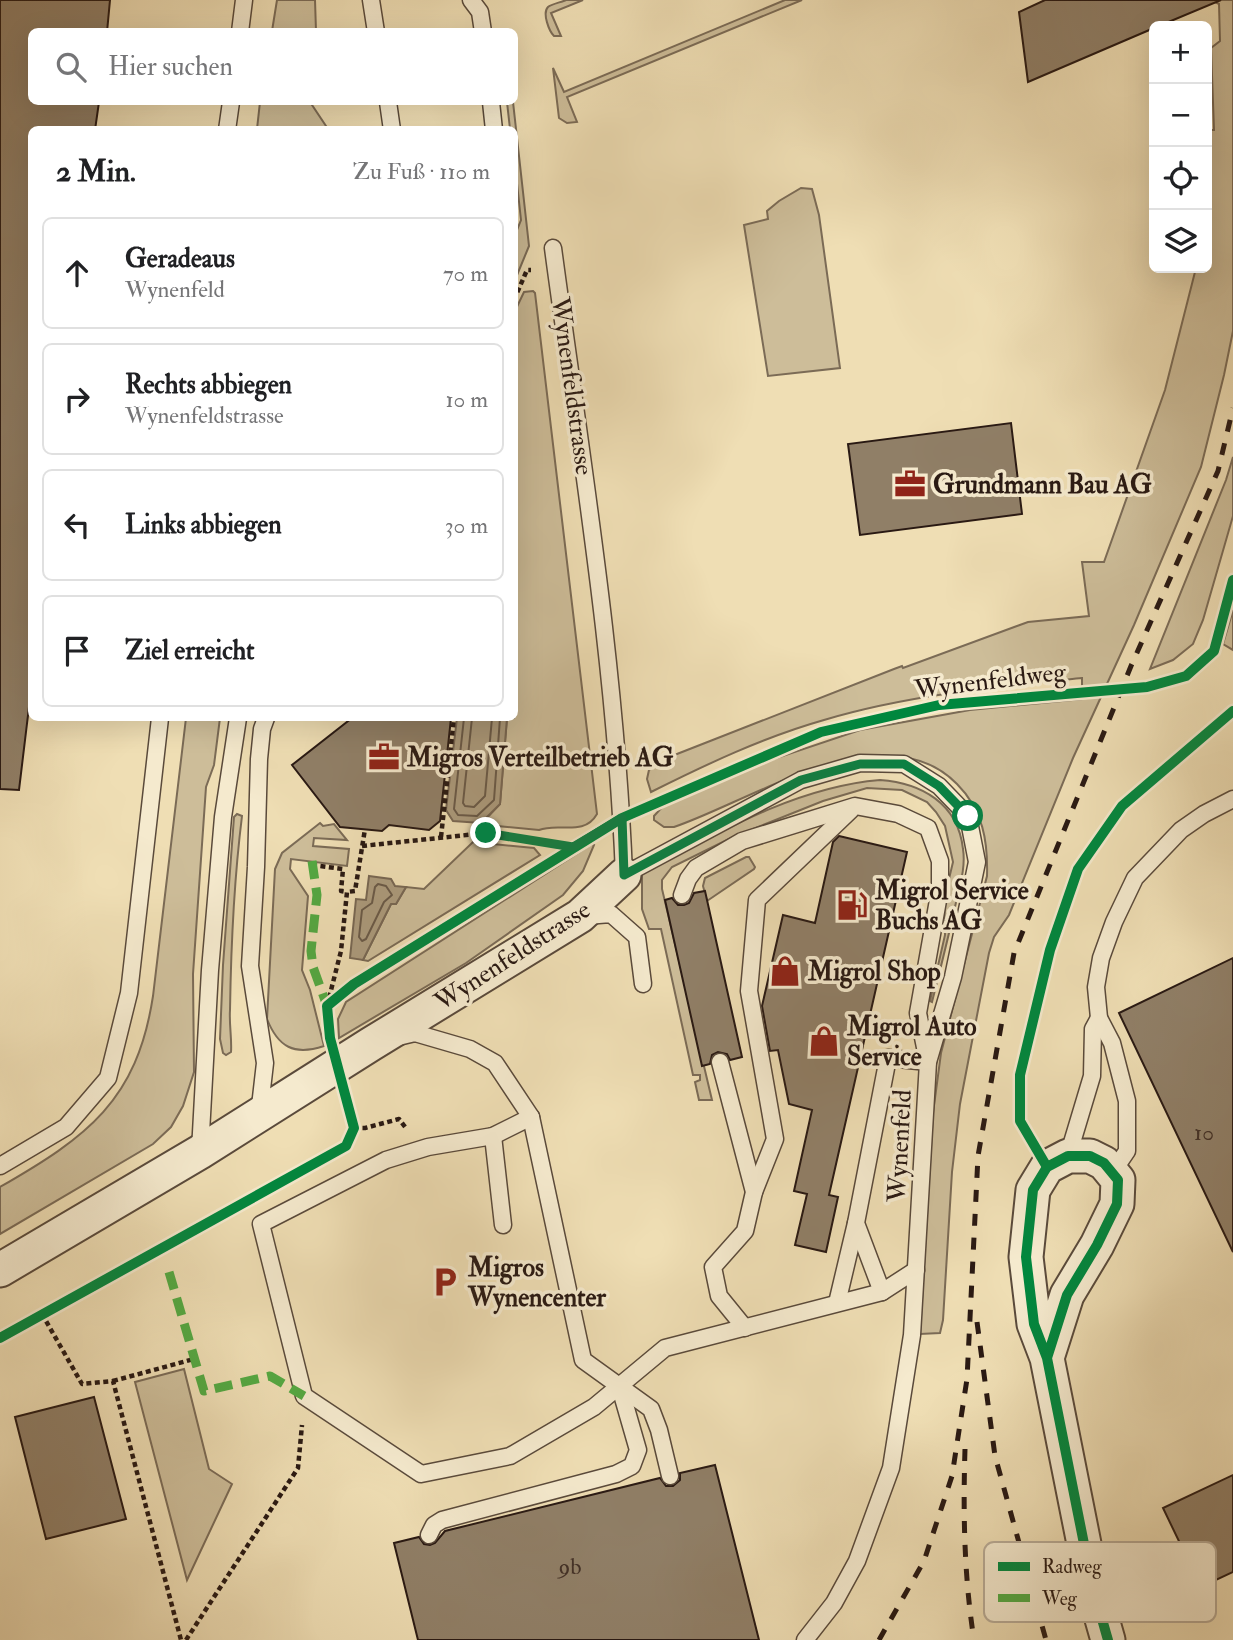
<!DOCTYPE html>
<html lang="de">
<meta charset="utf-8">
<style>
:root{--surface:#fff;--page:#f6f6f6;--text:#202124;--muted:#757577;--line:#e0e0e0}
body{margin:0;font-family:"IM FELL Double Pica",serif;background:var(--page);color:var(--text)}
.controls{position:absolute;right:21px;top:21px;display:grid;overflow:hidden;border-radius:10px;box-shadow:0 7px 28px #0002}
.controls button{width:63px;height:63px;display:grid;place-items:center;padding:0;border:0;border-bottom:2px solid var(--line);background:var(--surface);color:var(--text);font:35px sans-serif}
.stop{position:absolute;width:21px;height:21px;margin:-16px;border:5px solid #0b8043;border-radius:50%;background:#fff}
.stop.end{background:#0b8043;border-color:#fff;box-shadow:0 2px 7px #0008}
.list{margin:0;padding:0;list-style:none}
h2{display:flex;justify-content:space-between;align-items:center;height:91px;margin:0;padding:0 28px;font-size:30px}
h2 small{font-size:23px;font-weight:400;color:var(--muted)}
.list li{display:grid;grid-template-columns:46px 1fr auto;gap:21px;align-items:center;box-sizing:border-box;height:112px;margin:0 14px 14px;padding:0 14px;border:2px solid var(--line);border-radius:10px}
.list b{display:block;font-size:26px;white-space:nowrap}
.list p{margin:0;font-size:23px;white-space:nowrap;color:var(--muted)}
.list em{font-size:23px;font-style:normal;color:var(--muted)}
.icon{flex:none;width:38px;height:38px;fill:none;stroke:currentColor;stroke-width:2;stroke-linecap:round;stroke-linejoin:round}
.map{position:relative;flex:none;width:1233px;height:1640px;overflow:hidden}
.search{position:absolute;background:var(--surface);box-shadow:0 7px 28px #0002;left:28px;top:28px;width:490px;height:77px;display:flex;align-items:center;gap:18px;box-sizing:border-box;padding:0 24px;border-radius:10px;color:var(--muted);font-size:26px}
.panel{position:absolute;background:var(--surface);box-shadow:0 7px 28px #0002;left:28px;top:126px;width:490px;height:595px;border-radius:10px}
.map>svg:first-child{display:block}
.green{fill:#cdbd99;stroke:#7b6b56;stroke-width:2}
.water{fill:#ac9b7d;stroke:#786753;stroke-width:2}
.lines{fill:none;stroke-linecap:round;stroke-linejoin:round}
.shore{stroke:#6a5a48;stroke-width:2}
.building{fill:#907f67;stroke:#291913;stroke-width:2}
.lane-casing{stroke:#5a4a3b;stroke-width:19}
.street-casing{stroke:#5a4a3b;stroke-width:37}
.path{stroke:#291913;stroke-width:4.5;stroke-dasharray:5 3.5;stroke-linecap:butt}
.lane{stroke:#f5eace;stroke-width:16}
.street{stroke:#f5eace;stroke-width:33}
.rail{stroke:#291913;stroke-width:5;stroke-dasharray:12 12;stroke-linecap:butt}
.quiet{stroke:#53a942;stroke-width:9;stroke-dasharray:18 9;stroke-linecap:butt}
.cycleway-casing{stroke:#f5eace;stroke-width:15}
.cycleway{stroke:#00873e;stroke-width:10}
.route{stroke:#0b8043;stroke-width:9}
.labels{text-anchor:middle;stroke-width:7;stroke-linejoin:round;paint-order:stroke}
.number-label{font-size:23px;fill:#433228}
.street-label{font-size:26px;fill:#291913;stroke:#f5eace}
.poi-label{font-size:26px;font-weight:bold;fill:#291913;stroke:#f5eace;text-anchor:start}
.key{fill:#f5eace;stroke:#b8ab96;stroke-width:2}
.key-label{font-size:19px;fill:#291913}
</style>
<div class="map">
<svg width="1233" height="1640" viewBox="0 0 1233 1640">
<rect width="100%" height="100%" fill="#efdeb4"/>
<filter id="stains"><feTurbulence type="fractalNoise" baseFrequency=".00286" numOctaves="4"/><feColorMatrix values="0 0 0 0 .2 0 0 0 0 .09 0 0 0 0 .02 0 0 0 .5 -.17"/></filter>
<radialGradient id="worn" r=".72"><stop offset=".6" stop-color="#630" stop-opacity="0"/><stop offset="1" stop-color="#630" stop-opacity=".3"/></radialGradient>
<!-- green -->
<g class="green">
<path d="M277 0H315L316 31H272Z"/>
<path d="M566 0H583L551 13 561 36H554C549 31 542 13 548 7 551 4 562 2 566 0Z"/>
<path d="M785 0H802L567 97 577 122 567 123 559 118 553 68 564 92Z"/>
<path d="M1211 0H1233V331L1224 375 1201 467 1134 625 1073 758 1009 915 994 937 989 953 960 1104 952 1172 943 1320 940 1333 920 1334 933 1113 941 1053 987 876C988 841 983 810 957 784 885 710 751 801 674 827H664L654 820V816L664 805 741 770 860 730 970 710 1082 699V678C995 687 908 695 824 720 764 737 707 764 651 792L647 779 649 770 677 754 894 669 902 666 903 668 1028 622 1089 616 1082 562H1104L1165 390 1196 268H1207V130H1214L1211 48 1220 41 1219 4Z"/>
<path d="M260 102H310L328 129H257Z"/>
<path d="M507 102H513L529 246 515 280V235L521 220 515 165 514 130 510 129Z"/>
<path d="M801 188 812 189 819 215 840 368 768 376 744 225 768 219 767 211 779 201Z"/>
<path d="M533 291 535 293 597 814C584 837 558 822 539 830L487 825 488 822H483L500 804 507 718H514V313L524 292Z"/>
<path d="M1233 457V516L1203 620 1193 644 1173 660 1150 669 1226 480Z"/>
<path d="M1233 610V650L1223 644Z"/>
<path d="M186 718H220L214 765 206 787 193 974 194 1072 183 1106 171 1127 153 1144 0 1234V1187C87 1137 137 1101 153 996Z"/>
<path d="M880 780C921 783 958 803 963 849 966 868 959 888 955 907 948 939 940 970 932 1002L930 1001 945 935 944 900 953 862 945 826 936 812 927 802 902 790 867 788 823 801 733 837 672 867 662 880V889L712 1100H699L695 1082 700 1080V1075H693L661 929H649L642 909V873C716 834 795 787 880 780Z"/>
<path d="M237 814 242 816C234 880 231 945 230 1010 229 1024 232 1039 231 1052L226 1055 223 1053 220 1039 223 965 234 817Z"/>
<path d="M320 823 323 826 334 824 347 840 314 838 313 846 349 849 347 866 291 859 290 869 308 896 302 970 310 990 324 1046C294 1056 278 1047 267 1019L275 869 282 853Z"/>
<path d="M473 842 534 848 540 855 368 961 363 960 391 904H396L406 887 424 889Z"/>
<path d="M592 844 594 845 583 871 563 895 466 963 339 1038 338 1019 346 1002Z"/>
<path d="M746 857H749L755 867 754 869 707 901 703 886 705 878Z"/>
<path d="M184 1369 209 1469 232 1484 187 1580 135 1382Z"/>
</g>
<!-- water -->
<g class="water">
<path d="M457 718H507L500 804 481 823 453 821 446 810Z"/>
<path d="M369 876 391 879 395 886 406 887 396 904H391L363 960 350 958 356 899 366 900Z"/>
</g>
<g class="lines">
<!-- shore -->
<g class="shore">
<path d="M464 718 454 809 458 815 477 816 494 800 500 718"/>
<path d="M472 718 463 803 465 806 474 807 485 796 492 718"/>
<path d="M378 884 386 886 392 895 384 902 366 939 362 941 359 937 362 910 372 903 375 887Z"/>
</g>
</g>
<!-- building -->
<g class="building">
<path d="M0 0H110L107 32H32V102H99L95 130H32V682L19 790 0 789Z"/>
<path d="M1045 0H1221L1159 26H1154V28L1028 82 1019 12Z"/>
<path d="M1011 423 1022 514 860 535 848 444Z"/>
<path d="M352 718H451L440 821 429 830 389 825 382 831 340 827 292 765Z"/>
<path d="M839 836 907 852 829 1195 838 1197 826 1252 795 1245 807 1194 794 1191 812 1110 789 1104 778 1050 770 1051 762 1006 783 915 815 923 833 842Z"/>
<path d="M705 891 742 1057 730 1060 727 1054 718 1052 712 1055 710 1064 702 1066 665 900 672 898 678 905H684L689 903 694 893Z"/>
<path d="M1233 958V1252L1119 1013Z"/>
<path d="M94 1397 126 1519 46 1539 15 1417Z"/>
<path d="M715 1465 759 1640H418L394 1543 419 1537 424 1544 430 1545 435 1543 445 1531 660 1478 666 1486H673L680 1480V1473Z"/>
<path d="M1233 1475V1572L1201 1587 1163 1508Z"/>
</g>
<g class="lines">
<defs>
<g id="lane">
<path d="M371 0 376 32"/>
<path d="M471 0 480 12 483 32"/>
<path d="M240 32 244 0"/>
<path d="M388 102 392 130"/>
<path d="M491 102 494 130"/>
<path d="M227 130 231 102"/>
<path d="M553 248C581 457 616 665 624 875L801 780 860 763 904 764 939 786 968 816 977 862 953 977 928 1062 912 1335 891 1468 857 1561 834 1603 805 1640"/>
<path d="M682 895 688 879 696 868 742 841 855 806 898 814 928 828 940 861V889L918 1013 928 1062 888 1058 856 1223 882 1292"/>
<path d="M586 916 611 914 637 937 643 984"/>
<path d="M398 1037 415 1033 470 1049 495 1063 531 1117 493 1136 428 1147 386 1160 261 1224 304 1396 421 1474 510 1456 594 1407 665 1348 882 1292 916 1270"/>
<path d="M720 1062 754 1192 745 1231 713 1267 719 1296 745 1328"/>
<path d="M259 1115 265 1063 250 966 256 867 259 759 262 729 266 718"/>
<path d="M531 1117 583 1360 651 1409 659 1430 670 1476"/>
<path d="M493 1136 503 1225"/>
<path d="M200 1151 210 970 223 817 238 718"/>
<path d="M1068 1156 1092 1076 1093 1029 1099 1018"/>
<path d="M0 1166 66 1127 108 1078 129 993 160 718"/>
<path d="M1112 1173 1127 1151V1101L1112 1043 1099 1018 1096 987 1101 958 1114 922 1135 878 1181 830 1204 814 1233 799"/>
<path d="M754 1192 775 1139 749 991 757 900 851 810"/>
<path d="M837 1303 856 1223"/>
<path d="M429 1535 434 1525 442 1520 616 1474 632 1466 638 1450 619 1384"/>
</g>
<g id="street">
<path d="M0 1270 200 1152 371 1044 580 916 624 875"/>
<path d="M1047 1358 1067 1295 1097 1245 1117 1204 1118 1180 1104 1163 1090 1156H1068L1047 1167 1033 1190 1026 1257 1034 1324 1047 1358 1092 1584 1108 1640"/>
</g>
</defs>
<!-- lane casing -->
<use href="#lane" class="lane-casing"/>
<!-- street casing -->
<use href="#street" class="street-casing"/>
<!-- path -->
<g class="path">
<path d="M514 300 527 270H531"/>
<path d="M441 837 454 718"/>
<path d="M362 846 486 833 573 847"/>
<path d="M312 865 343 869 341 891 347 892"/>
<path d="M327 1006 341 951 347 892 355 891 365 829"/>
<path d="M354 1128H365L399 1119 406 1128"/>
<path d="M42 1314 82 1384 113 1381 181 1640"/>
<path d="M113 1381 194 1359"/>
<path d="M186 1640 298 1468 302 1425"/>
</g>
<!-- lane -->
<use href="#lane" class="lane"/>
<!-- street -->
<use href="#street" class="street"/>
<!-- rail -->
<g class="rail">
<path d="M977 1322 995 1456 1046 1640"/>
<path d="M965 1449C963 1513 964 1576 974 1640"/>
<path d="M879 1640 924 1561 952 1476 967 1379 978 1156 1014 953 1131 666 1218 471 1233 408"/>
</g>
<!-- quiet -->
<g class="quiet">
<path d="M312 861 317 895 311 951 313 967 327 1006"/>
<path d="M169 1272 204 1391 270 1376 304 1396"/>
</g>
<defs>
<g id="cycleway">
<path d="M1047 1167 1020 1121V1075L1050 950 1078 869 1122 806 1233 711"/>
<path d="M0 1338 346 1146 354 1128 330 1038 327 1006 354 984 622 818 821 732 939 705 1147 687 1186 676 1214 651 1233 580"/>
<path d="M1047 1358 1067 1295 1097 1245 1117 1204 1118 1180 1104 1163 1090 1156H1068L1047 1167 1033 1190 1026 1257 1034 1324 1047 1358 1092 1584 1108 1640"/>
</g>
</defs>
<!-- cycleway casing -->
<use href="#cycleway" class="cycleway-casing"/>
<!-- cycleway -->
<use href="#cycleway" class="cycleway"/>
</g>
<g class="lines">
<!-- route -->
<path class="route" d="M486 833 573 847 622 818 624 875 801 780 860 764H904L939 786 968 816"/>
</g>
<!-- icons -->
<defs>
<symbol id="office-bare" viewBox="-9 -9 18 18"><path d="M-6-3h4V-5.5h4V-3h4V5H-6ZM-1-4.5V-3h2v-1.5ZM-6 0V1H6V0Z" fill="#8f2418" stroke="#f5eace" stroke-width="2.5" paint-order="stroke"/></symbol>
<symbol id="fuel-bare" viewBox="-9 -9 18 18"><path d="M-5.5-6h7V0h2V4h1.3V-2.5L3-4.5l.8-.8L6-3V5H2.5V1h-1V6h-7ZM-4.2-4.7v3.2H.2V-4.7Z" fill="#8f2418" stroke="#f5eace" stroke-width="2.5" paint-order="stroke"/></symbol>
<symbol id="shop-bare" viewBox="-9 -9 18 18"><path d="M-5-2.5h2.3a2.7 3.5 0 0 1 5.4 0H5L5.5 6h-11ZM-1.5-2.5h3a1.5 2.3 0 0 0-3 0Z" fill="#8f2418" stroke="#f5eace" stroke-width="2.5" paint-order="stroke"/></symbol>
<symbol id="parking-bare" viewBox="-9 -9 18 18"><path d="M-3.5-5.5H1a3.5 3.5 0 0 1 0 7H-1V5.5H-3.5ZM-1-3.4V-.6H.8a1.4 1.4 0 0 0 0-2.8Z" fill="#8f2418" stroke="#f5eace" stroke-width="2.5" paint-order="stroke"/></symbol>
</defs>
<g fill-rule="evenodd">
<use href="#office-bare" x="888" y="462" width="44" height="44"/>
<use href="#office-bare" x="362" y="735" width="44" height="44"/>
<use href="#fuel-bare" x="830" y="883" width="44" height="44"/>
<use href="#shop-bare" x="763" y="949" width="44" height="44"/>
<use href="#shop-bare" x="802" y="1019" width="44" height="44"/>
<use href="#parking-bare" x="423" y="1260" width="44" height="44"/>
</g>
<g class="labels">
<!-- number labels -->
<g class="number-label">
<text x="1204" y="1140">10</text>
<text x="570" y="1574">9b</text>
</g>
<!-- street labels -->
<g class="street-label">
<text transform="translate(573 386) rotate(82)" y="9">Wynenfeldstrasse</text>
<text transform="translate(990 680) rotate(-7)" y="9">Wynenfeldweg</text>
<text transform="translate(512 955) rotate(-33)" y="9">Wynenfeldstrasse</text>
<text transform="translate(899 1146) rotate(-87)" y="9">Wynenfeld</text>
</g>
<!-- poi labels -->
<g class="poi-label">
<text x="933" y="493">Grundmann Bau AG</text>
<text x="407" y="766">Migros Verteilbetrieb AG</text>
<text x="875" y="899">Migrol Service<tspan x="875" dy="30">Buchs AG</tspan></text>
<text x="808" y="980">Migrol Shop</text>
<text x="847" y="1035">Migrol Auto<tspan x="847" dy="30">Service</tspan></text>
<text x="468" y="1276">Migros<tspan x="468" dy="30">Wynencenter</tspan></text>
</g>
</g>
<!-- legend -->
<rect x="984" y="1542" width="232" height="80" rx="10" class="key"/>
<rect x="998" y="1562" width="32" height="9" fill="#00873e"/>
<rect x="998" y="1594" width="32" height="8" fill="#53a942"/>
<g class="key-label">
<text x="1042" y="1573">Radweg</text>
<text x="1042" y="1605">Weg</text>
</g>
<rect width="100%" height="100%" filter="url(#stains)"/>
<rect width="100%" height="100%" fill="url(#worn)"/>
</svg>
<div class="controls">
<button>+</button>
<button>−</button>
<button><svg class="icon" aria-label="locate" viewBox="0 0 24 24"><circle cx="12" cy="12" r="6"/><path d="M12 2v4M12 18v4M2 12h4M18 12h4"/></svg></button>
<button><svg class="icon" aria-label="layers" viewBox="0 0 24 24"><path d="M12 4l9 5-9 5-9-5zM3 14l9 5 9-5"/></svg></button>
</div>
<div class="stop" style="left:968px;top:816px"></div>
<div class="stop end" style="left:486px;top:833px"></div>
<div class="search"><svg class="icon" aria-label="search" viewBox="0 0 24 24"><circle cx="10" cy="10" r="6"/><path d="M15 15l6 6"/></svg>Hier suchen</div>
<section class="panel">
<h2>2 Min.<small>Zu Fuß · 110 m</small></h2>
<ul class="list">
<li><svg class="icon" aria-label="ahead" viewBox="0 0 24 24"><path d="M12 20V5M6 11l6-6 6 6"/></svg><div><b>Geradeaus</b><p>Wynenfeld</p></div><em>70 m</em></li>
<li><svg class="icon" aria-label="right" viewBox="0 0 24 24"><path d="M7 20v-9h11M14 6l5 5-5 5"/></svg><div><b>Rechts abbiegen</b><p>Wynenfeldstrasse</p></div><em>10 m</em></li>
<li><svg class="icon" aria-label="left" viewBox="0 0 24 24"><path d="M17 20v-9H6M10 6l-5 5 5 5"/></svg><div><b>Links abbiegen</b></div><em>30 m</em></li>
<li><svg class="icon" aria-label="arrive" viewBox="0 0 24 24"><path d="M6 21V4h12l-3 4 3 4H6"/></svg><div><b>Ziel erreicht</b></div></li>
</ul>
</section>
</div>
